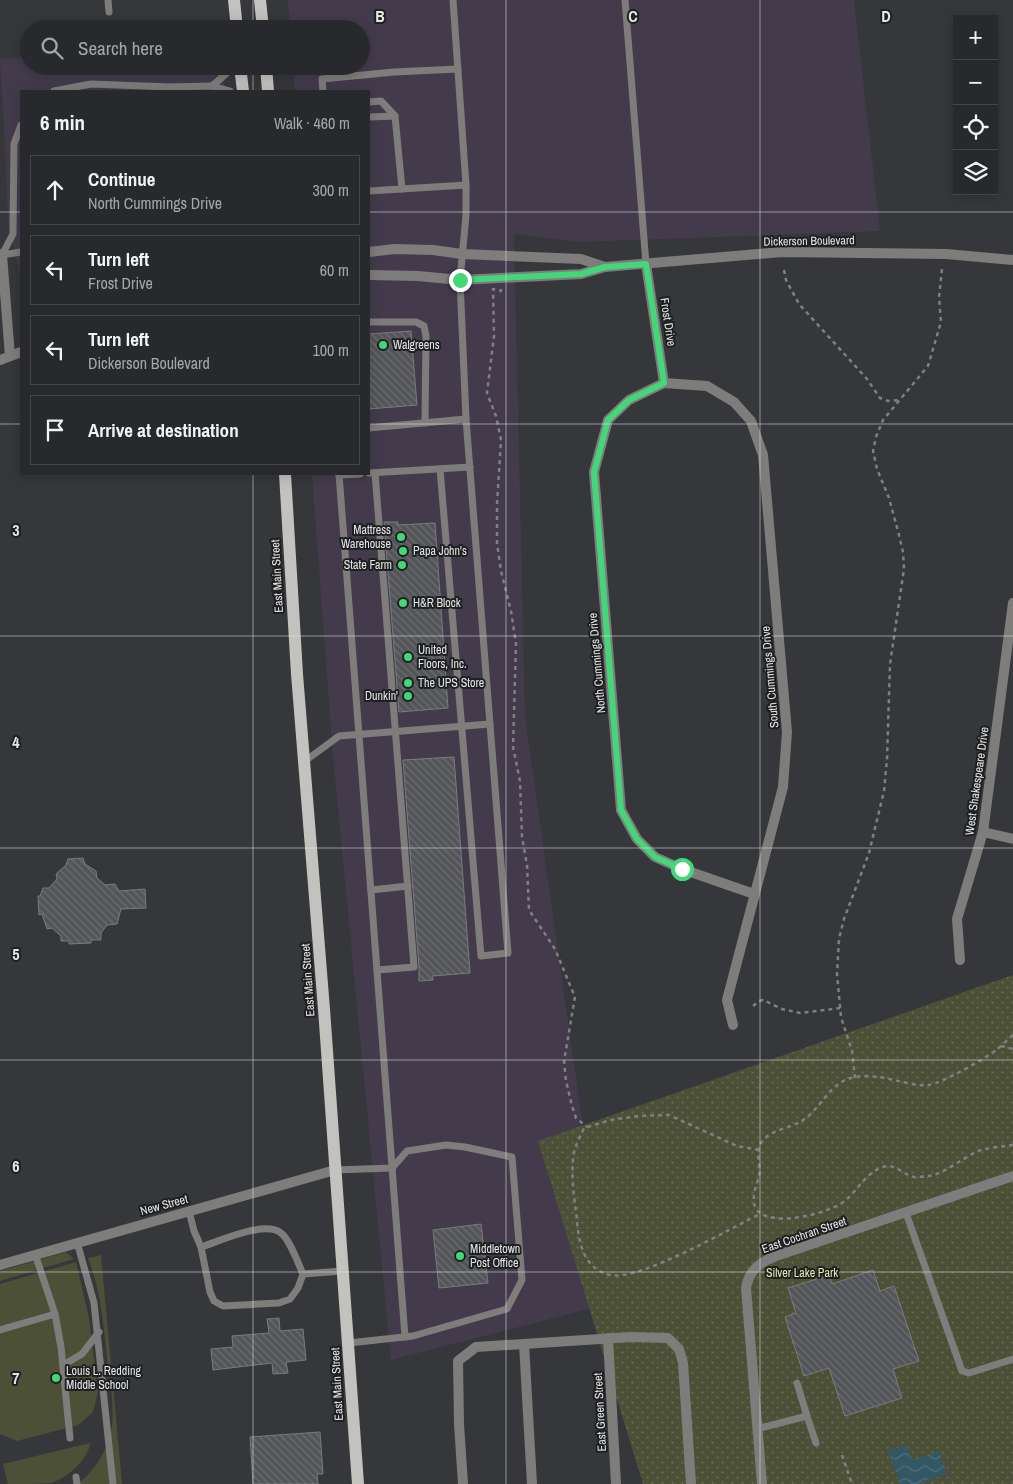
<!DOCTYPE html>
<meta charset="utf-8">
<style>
:root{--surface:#28292c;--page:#343538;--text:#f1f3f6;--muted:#a5a6a9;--line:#444548}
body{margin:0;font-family:"Archivo Narrow",sans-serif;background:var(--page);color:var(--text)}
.controls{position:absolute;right:15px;top:15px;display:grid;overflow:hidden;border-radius:0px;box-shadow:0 2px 12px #0003}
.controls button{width:45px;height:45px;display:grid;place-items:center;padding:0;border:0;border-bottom:1px solid var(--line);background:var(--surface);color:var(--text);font:25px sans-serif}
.stop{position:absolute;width:15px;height:15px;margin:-11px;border:4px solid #44d77a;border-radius:50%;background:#fff}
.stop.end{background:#44d77a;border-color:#fff;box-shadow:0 1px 5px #0008}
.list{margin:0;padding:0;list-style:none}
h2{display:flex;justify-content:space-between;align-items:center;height:65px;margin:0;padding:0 20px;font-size:21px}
h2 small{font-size:16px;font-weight:400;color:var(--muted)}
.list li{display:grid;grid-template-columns:32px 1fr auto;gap:15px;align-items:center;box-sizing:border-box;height:70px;margin:0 10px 10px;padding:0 10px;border:1px solid var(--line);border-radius:0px}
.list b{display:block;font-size:19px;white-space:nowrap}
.list p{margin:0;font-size:16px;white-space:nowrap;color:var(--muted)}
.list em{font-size:16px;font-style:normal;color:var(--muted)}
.icon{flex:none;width:28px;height:28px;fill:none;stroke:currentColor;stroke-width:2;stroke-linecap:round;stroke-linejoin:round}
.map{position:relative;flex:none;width:1013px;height:1484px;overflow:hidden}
.search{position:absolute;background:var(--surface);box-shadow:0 2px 12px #0003;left:20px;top:20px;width:350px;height:55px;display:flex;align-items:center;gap:12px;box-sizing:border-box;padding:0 18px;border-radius:28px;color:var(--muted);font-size:19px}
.panel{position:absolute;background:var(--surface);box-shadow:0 2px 12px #0003;left:20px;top:90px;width:350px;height:385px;border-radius:0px}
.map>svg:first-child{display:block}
.commercial{fill:#433b4c}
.green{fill:#4c5037}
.park{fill:url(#park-dots)}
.water{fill:url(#water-waves)}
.building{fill:url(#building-back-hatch);stroke:#797b7e}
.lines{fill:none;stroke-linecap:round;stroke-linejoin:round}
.path{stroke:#7f8082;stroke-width:2.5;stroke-dasharray:4 4;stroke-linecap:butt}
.lane{stroke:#7e7d7c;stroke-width:7}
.street{stroke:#7e7d7c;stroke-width:10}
.primary{stroke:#c4c2bf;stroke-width:12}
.route{stroke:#44d77a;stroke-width:6}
.grid{fill:none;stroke:#e4e5e7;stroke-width:1;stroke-opacity:0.55}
.poi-dot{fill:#44d77a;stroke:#1e1f20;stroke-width:2}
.labels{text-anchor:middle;stroke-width:4;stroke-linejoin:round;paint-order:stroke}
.street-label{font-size:12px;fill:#e4e5e7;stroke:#1e1f20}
.poi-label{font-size:12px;fill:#e4e5e7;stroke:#1e1f20;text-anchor:start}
.park-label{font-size:12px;fill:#e0eab0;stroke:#1e1f20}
.grid-label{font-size:16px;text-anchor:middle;font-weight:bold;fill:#e4e5e7;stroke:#1e1f20;stroke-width:4;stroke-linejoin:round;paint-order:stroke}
</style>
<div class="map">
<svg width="1013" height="1484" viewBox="0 0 1013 1484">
<defs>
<pattern id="park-dots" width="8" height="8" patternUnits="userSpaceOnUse" patternTransform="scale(1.25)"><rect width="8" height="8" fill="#4c5037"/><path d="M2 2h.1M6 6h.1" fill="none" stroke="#666954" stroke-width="1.8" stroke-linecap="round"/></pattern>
<pattern id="water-waves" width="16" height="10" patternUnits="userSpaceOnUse" patternTransform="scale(1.25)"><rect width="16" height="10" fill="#335765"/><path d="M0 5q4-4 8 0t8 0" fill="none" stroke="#506f7b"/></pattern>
<pattern id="building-back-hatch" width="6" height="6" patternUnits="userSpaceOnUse" patternTransform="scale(1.25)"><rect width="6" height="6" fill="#535558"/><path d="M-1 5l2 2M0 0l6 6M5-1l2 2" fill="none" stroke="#6c6d70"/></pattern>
</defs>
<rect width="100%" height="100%" fill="#36373a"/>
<!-- commercial -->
<g class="commercial">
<path d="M288 0H854L880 231 580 242 514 234 525 717 608 1304 391 1360 333 756 312 474H369V91H295L293 66H361V29H290Z"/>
<path d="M29 57V66H223L225 91H21V278L8 223 5 142 0 59Z"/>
</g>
<!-- green -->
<g class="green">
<path d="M66 1252 74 1259 0 1281V1271Z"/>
<path d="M101 1255 122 1484H77C95 1472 109 1447 112 1426 114 1407 111 1387 108 1368 104 1331 102 1293 88 1258Z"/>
<path d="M76 1262 89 1318 98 1392 93 1412 78 1425 17 1441 0 1434V1284Z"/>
<path d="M90 1443C89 1459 66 1479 51 1483 41 1484 20 1484 8 1484L3 1464Z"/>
</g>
<!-- park -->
<path class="park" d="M1013 975V1484H643L538 1141Z"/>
<!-- water -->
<path class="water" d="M906 1445 912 1460 939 1451 947 1474 918 1484H900L888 1451Z"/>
<!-- building -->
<g class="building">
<path d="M411 331 417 405 369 409V334Z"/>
<path d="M384 522H398V525L435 523 448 708 399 712Z"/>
<path d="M454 757 470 973 432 976 433 980 419 981V967L403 760Z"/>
<path d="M83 858 85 864 96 871 97 878 105 885 115 884 119 891 145 889 146 908 121 909 117 924 107 925 101 933V940H91V943L69 944V941H61V936L52 928 47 929 42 914 39 915 38 896H40L43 888H49L57 879 56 874 66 865 68 859Z"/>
<path d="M481 1224 488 1283 439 1288 433 1230Z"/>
<path d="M873 1270 880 1291 894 1286 919 1361 893 1369 902 1398 845 1416 829 1368 804 1376 785 1317 796 1313 788 1288 829 1275 832 1284Z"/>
<path d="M279 1318 280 1331 303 1329 306 1360 286 1362 288 1373 273 1374 272 1363 213 1370 211 1349 233 1347 232 1336 269 1333 267 1319Z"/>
<path d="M320 1432 323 1474H317L318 1484H253L250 1437Z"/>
</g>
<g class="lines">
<!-- path -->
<g class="path">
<path d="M784 270 786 280 799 304 867 379 880 398 888 401 899 400"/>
<path d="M501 289V291L493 289 494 336 487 393 496 416 501 440 497 504V543L501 571 511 611 516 644 513 747 520 781 522 837 527 865 529 910 555 949 575 997 564 1061 566 1081 572 1106 576 1118 587 1127"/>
<path d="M753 1006 759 1001 763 1000 782 1009 800 1013 840 1008"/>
<path d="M1013 1035C1007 1040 1002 1046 996 1050 985 1059 942 1083 929 1085 926 1086 922 1085 918 1085 897 1082 873 1072 851 1078 828 1084 820 1111 800 1122 789 1128 768 1131 761 1143 754 1155 763 1167 758 1180 751 1200 750 1215 775 1218 793 1221 833 1212 847 1199 858 1189 867 1172 883 1167 895 1163 902 1174 914 1177 918 1178 925 1176 929 1176 943 1174 962 1159 976 1152 987 1147 1001 1147 1013 1145"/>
<path d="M1001 1046 1013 1049"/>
<path d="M855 1078 852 1051 841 1017 837 974 839 939 844 919 869 853 884 791 887 759 890 664 904 569 903 552 899 535 889 498 877 469 873 451 876 437 883 420 928 366 941 322 939 297 942 269"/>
<path d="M759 1150 737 1146 669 1115 638 1116 611 1120 584 1128C581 1135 577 1142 575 1149 569 1169 575 1201 577 1221 579 1244 584 1269 610 1275 638 1282 731 1228 760 1214"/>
<path d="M842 1455 852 1484"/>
</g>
<!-- lane -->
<g class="lane">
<path d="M108 0 109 12"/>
<path d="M625 0 646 264"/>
<path d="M212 86 235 66"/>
<path d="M170 87 212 86 230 91"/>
<path d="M54 91 91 84 170 87 171 91"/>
<path d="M323 91 322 79 394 72 458 69"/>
<path d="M369 102 381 101 395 116 402 189"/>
<path d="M369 117 395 116"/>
<path d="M369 191 466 185"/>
<path d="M2 255 13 234 14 144 21 125"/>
<path d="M2 255 21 252"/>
<path d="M369 322H416L424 326 426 336 425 423"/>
<path d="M369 428 466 419"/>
<path d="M440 469 481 956 508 953 466 419 460 280 466 215V185L453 0"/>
<path d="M369 473 470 467"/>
<path d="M375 473 414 967 377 970"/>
<path d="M339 474 405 1337"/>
<path d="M339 475 360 474"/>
<path d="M305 761 339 736 490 724"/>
<path d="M371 890 408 886"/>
<path d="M335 1170 392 1168 407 1151 446 1145 465 1147 512 1157 522 1280 507 1309 413 1336 349 1343"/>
<path d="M189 1211 194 1231 201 1247 210 1292 214 1301 223 1306 279 1303 290 1299 298 1288 303 1274C298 1263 290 1240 281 1233 265 1220 220 1241 201 1247"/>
<path d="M906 1213 962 1371 969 1373 1013 1359"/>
<path d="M77 1242 94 1303 113 1484"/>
<path d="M35 1254 55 1314 61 1347 70 1438"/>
<path d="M303 1274 342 1271"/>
<path d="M0 1330 55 1314"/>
<path d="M63 1365 82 1354 99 1332"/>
<path d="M807 1416 816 1443"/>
<path d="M757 1429 807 1416 797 1383"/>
<path d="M76 1477 77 1484"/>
</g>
<!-- street -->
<g class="street">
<path d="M369 252 395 249 433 250 462 254 581 259 605 267"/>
<path d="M0 254 2 255 10 356"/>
<path d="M646 264 664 383"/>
<path d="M369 275 418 276 460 280 581 274 605 267 782 252 946 254 1013 260"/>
<path d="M0 360 21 352"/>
<path d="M983 832 1013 839"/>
<path d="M960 960 957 919 983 832 1013 603"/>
<path d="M733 1025 727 1000 783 787 787 732 763 455 751 421 734 402 707 386 664 383 629 400 608 420 594 472 621 810 637 839 655 857 682 869 754 894"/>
<path d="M0 1265 335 1170"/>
<path d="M608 1338 616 1484"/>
<path d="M524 1344 532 1484"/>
<path d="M463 1484 459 1424 458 1361 476 1347 631 1337 668 1338 679 1349 683 1363 691 1484"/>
<path d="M762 1484 746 1288C749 1270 760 1262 776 1256L1013 1176"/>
</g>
<!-- primary -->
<g class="primary">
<path d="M234 0 237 29"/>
<path d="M260 0 263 29"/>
<path d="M240 66 243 91"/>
<path d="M266 66 268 91"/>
<path d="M285 474 297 674 324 1009 358 1484"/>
</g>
</g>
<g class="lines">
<!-- route -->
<path class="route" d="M460 280 581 274 605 267 646 264 664 383 629 400 608 420 594 472 621 810 637 839 655 857 682 869"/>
</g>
<!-- grid -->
<path class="grid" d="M253 0V29M506 0V1484M760 0V1484M253 66V91M0 212H21M369 212H1013M0 424H21M369 424H1013M253 474V1484M0 636H1013M0 848H1013M0 1060H1013M0 1272H1013"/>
<!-- markers -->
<g class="poi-dot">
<circle cx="383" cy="345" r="5"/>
<circle cx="401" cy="537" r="5"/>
<circle cx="403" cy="551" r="5"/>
<circle cx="402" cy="565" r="5"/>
<circle cx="403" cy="603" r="5"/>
<circle cx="408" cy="657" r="5"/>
<circle cx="408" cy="683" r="5"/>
<circle cx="408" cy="696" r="5"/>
<circle cx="460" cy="1256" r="5"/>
<circle cx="56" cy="1378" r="5"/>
</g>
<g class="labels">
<!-- street labels -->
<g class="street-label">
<text transform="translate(809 241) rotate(-1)" y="4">Dickerson Boulevard</text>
<text transform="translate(668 322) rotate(81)" y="4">Frost Drive</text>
<text transform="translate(277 576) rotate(-93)" y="4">East Main Street</text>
<text transform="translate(597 663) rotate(-95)" y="4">North Cummings Drive</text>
<text transform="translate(770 677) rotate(-95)" y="4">South Cummings Drive</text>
<text transform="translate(977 781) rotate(-82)" y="4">West Shakespeare Drive</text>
<text transform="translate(308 980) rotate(-94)" y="4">East Main Street</text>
<text transform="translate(164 1205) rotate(-15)" y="4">New Street</text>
<text transform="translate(804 1235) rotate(-19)" y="4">East Cochran Street</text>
<text transform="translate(337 1384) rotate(-93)" y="4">East Main Street</text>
<text transform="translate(600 1412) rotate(-93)" y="4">East Green Street</text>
</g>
<!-- poi labels -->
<g class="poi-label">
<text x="393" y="349">Walgreens</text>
<text x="391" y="534" text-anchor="end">Mattress<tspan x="391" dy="14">Warehouse</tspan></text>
<text x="413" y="555">Papa John's</text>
<text x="392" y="569" text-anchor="end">State Farm</text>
<text x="413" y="607">H&amp;R Block</text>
<text x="418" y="654">United<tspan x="418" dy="14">Floors, Inc.</tspan></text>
<text x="418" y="687">The UPS Store</text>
<text x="398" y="700" text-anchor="end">Dunkin'</text>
<text x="470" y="1253">Middletown<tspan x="470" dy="14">Post Office</tspan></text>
<text x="66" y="1375">Louis L. Redding<tspan x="66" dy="14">Middle School</tspan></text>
</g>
<!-- park labels -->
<g class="park-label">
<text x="802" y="1277">Silver Lake Park</text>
</g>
</g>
<g class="grid-label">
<text x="380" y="22">B</text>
<text x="633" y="22">C</text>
<text x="886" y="22">D</text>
<text x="16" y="536">3</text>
<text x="16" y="748">4</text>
<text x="16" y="960">5</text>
<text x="16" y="1172">6</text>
<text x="16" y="1384">7</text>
</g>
</svg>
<div class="controls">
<button>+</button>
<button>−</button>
<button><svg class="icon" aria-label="locate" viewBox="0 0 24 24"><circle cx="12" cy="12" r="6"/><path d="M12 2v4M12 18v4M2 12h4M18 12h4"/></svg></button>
<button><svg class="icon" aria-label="layers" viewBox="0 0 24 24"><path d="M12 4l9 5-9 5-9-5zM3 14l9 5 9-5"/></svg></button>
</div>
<div class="stop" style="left:682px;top:869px"></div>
<div class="stop end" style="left:460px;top:280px"></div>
<div class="search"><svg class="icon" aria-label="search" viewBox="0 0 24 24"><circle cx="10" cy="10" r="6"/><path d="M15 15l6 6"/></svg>Search here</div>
<section class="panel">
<h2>6 min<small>Walk · 460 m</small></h2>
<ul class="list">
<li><svg class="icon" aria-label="ahead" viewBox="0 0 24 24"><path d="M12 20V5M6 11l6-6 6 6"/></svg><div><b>Continue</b><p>North Cummings Drive</p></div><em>300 m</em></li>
<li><svg class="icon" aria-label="left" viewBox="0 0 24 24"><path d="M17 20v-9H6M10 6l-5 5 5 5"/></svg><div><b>Turn left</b><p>Frost Drive</p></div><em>60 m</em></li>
<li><svg class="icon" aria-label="left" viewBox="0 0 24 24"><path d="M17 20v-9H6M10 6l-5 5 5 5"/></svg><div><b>Turn left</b><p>Dickerson Boulevard</p></div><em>100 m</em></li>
<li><svg class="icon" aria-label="arrive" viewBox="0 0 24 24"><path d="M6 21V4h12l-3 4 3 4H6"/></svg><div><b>Arrive at destination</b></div></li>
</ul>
</section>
</div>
